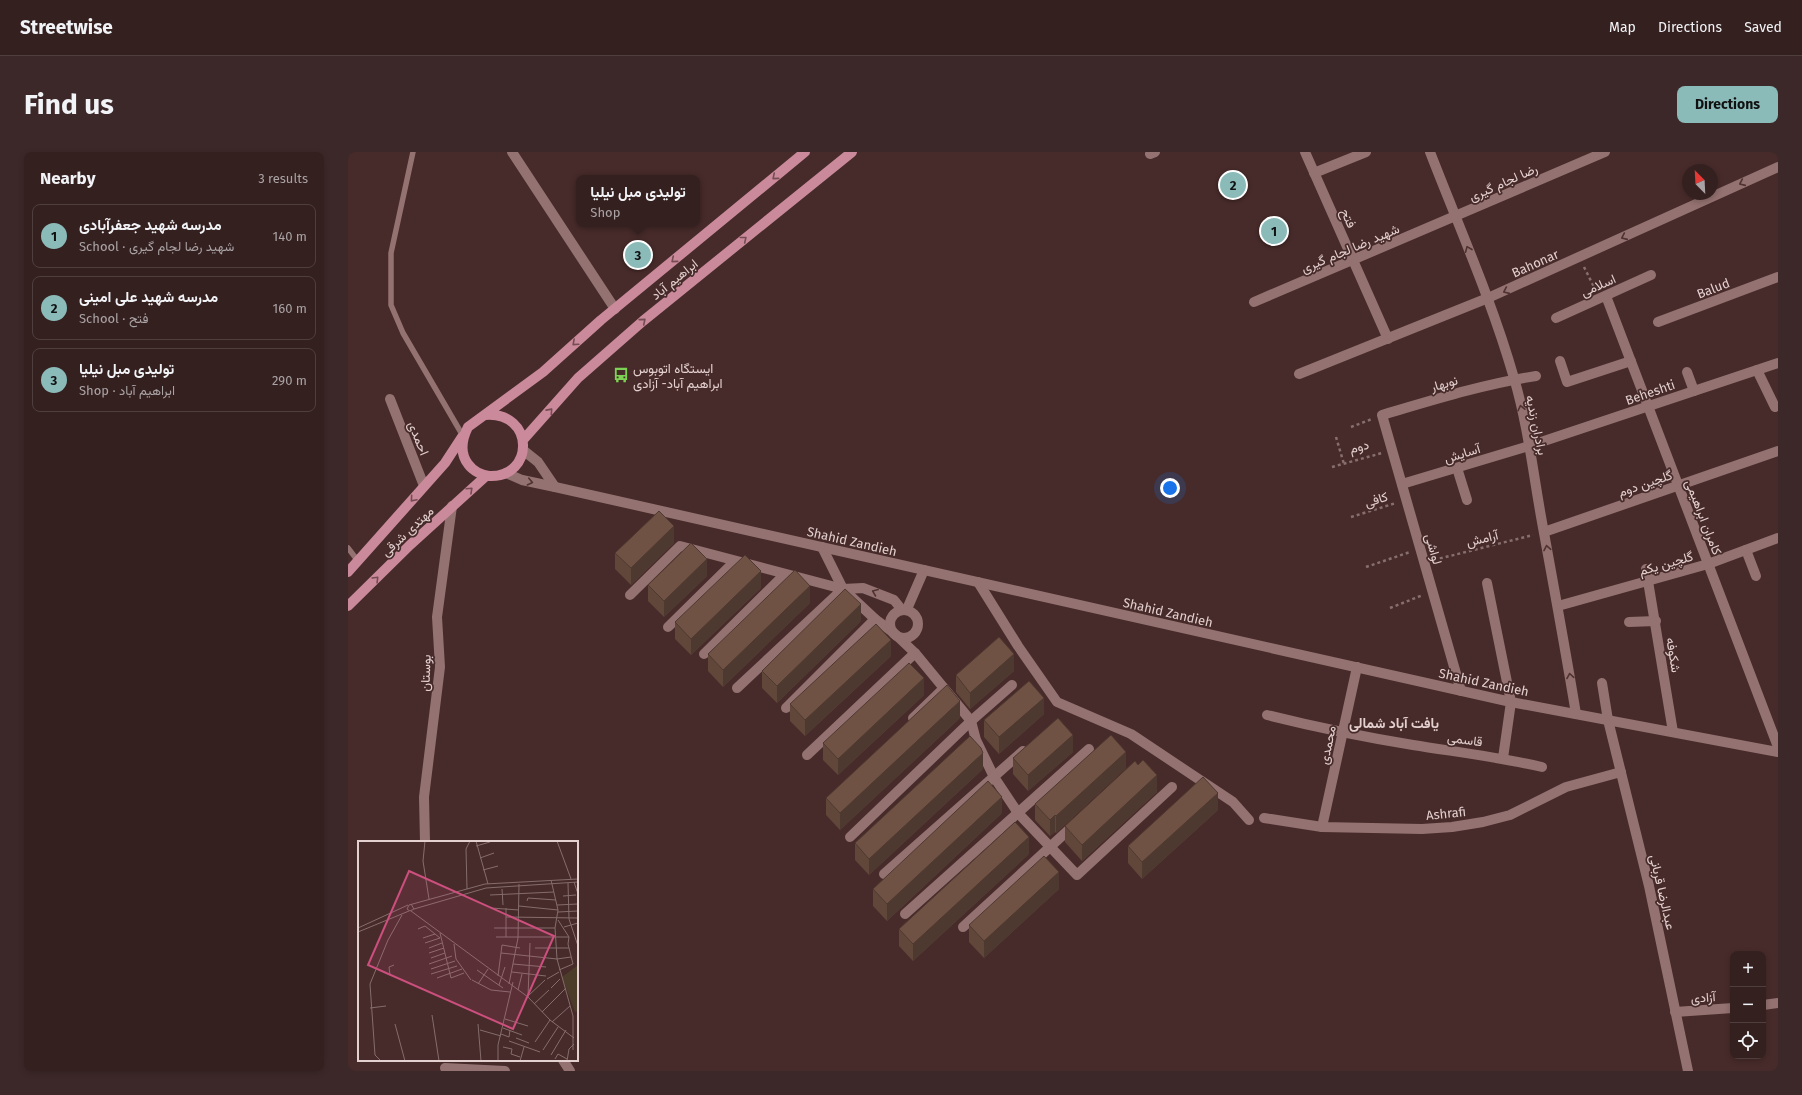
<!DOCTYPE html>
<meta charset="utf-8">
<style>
:root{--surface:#352020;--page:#3d2829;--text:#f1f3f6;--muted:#aaa3a5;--line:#4f3e3e;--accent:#8bbbb9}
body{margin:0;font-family:"Fira Sans",Vazirmatn,sans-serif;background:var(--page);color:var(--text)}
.controls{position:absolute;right:12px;bottom:12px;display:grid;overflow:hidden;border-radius:8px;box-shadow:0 2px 6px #0003}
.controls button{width:36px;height:36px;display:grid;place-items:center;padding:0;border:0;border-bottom:1px solid var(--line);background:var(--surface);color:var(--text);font:20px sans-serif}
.compass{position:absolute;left:1334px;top:12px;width:36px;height:36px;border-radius:50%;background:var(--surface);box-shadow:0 2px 6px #0003;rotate:336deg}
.you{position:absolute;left:822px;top:336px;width:14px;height:14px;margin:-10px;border:3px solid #fff;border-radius:50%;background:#1a73e8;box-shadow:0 0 0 6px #1a73e833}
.badge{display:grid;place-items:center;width:26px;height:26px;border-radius:50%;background:var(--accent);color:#111;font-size:13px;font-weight:700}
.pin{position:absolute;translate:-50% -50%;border:2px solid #fff;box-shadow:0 1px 4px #0006}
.popup{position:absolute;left:228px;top:23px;width:124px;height:52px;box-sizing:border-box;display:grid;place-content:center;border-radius:8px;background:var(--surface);filter:drop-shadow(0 1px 3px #0005);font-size:13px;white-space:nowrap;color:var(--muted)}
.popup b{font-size:15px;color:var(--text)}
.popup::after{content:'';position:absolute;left:50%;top:100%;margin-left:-8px;border:8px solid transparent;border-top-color:var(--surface)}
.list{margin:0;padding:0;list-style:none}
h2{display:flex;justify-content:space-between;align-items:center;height:52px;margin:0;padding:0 16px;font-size:17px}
h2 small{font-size:13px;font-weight:400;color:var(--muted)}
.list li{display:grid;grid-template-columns:26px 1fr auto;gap:12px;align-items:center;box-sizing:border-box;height:64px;margin:0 8px 8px;padding:0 8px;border:1px solid var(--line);border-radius:8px}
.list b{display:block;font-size:15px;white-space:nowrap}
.list p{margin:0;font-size:13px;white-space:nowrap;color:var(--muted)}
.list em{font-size:13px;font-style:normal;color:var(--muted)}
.icon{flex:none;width:22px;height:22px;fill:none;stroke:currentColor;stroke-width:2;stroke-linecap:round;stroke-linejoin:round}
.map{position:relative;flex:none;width:1430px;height:919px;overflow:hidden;border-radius:8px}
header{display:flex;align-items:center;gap:24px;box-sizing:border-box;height:56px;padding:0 20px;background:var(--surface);border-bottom:1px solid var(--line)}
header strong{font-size:19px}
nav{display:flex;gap:22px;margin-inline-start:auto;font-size:14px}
.intro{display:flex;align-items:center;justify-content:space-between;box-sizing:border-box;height:96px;padding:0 24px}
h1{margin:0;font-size:28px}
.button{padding:10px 18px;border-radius:8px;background:var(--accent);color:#111;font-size:14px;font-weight:700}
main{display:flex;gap:24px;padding:0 24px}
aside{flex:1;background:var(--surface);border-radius:8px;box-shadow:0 2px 6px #0003}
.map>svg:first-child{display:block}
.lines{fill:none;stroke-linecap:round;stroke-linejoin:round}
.path{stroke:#876f6e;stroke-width:2.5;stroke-dasharray:3 3;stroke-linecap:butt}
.service{stroke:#947271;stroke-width:5.5}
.minor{stroke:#947271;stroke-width:10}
.tertiary{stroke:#947271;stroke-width:10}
.primary{stroke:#cb8a9b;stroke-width:10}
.wall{fill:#60473a}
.shaded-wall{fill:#4e3930}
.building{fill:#705244;stroke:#4e3930}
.oneway{stroke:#754c52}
.oneway2{stroke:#4f3231}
.labels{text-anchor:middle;stroke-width:3.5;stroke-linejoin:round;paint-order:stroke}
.street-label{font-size:13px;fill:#e3d0cf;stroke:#472b2a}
.poi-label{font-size:13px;fill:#e3d0cf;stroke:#472b2a;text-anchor:start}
.neighbourhood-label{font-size:14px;font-weight:bold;fill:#e3d0cf;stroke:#472b2a}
.inset-road{fill:none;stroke:#856d6c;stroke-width:1}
.view{fill:#cc4f7e;fill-opacity:0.15;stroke:#cc4f7e;stroke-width:2}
.inset-edge{fill:none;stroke:#e3d0cf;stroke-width:2}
</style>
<header>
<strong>Streetwise</strong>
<nav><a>Map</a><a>Directions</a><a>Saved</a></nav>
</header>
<div class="intro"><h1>Find us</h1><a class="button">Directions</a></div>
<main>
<aside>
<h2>Nearby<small>3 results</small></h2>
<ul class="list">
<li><span class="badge">1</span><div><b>مدرسه شهید جعفرآبادی</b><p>School · شهید رضا لجام گیری</p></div><em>140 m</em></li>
<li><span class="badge">2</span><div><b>مدرسه شهید علی امینی</b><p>School · فتح</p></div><em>160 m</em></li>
<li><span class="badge">3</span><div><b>تولیدی مبل نیلیا</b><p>Shop · ابراهیم آباد</p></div><em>290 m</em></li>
</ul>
</aside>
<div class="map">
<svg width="1430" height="919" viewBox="0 0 1430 919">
<rect width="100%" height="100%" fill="#472b2a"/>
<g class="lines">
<!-- path -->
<g class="path">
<path d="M1236 115 1247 137"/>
<path d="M1003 275 1024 267"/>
<path d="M988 285 996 312"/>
<path d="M984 315 1034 301"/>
<path d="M1003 365 1048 351"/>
<path d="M1086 408 1185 383"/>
<path d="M1018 415 1062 400"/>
<path d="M1042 456 1075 443"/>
</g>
<!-- service -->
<g class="service">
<path d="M65 0 43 101V153L55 181 115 284"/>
<path d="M0 396 10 409"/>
</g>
<!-- minor -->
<g class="minor">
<path d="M164 0 267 157"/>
<path d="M957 0 1040 187"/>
<path d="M802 2 807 0"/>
<path d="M966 21 1018 0"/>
<path d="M1258 144 1430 595"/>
<path d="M906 150 1257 0"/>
<path d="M1208 166 1303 123"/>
<path d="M1310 170 1430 125"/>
<path d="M1212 209 1219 230 1283 209"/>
<path d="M1409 218 1427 255"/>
<path d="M1339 220 1346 239"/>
<path d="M951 222 1140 146 1430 15"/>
<path d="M42 247 76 334"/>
<path d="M1109 316 1119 348"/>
<path d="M1054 332 1181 294 1430 211"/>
<path d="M1196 380 1430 299"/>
<path d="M474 395 495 437 527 467 546 481 567 501 623 569 628 588 646 625 670 661 729 723 824 635"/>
<path d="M1398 398 1408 424"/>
<path d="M1298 417 1325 580"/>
<path d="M630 430 670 494 709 550 783 582 885 650 901 668"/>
<path d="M1139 431 1163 550 1155 606"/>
<path d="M495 437 515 436 546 448 554 458"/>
<path d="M282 443 332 394 495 437 389 536"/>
<path d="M1210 454 1360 412 1430 386"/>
<path d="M559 457 576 418"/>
<circle cx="556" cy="472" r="14"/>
<path d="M1281 470 1308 469"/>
<path d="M320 475 387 409"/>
<path d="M356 502 437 422"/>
<path d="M1254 531 1260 568"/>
<path d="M1113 539 1034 263C1085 248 1136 232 1188 224"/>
<path d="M438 556 527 467"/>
<path d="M919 563C967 575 1016 585 1065 593 1108 600 1151 605 1194 615"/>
<path d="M565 566 595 537"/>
<path d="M459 603 567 501"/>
<path d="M916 666 974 675 1074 677 1104 675 1135 670 1162 663 1218 635 1273 620"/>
<path d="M974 675 1009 515"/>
<path d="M502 685 623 569 664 533"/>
<path d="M77 690 76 645 92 515 89 465 104 354"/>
<path d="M536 722 675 599"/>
<path d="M557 762 741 597"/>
<path d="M615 775 727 672"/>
<path d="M1415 853 1430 851"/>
<path d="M1327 860 1385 856"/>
<path d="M215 908 222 919"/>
<path d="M97 916 157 919"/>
</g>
<!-- tertiary -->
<g class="tertiary">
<path d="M1082 0C1111 75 1144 149 1166 226 1181 277 1186 329 1196 381 1207 441 1218 501 1228 562"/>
<path d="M175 298 190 310 207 335"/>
<path d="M158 321 174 328 207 335 1163 550 1430 600"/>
<path d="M1260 568 1301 734 1340 919"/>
</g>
<!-- primary -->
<g class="primary">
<path d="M137 263C187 259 187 326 141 324 134 323 125 319 120 312 111 300 114 287 120 275L195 220 253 168 457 0"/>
<path d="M175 288 230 226 295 169 504 0"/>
<path d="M0 420 97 311 114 285"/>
<path d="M0 454 62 393 138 324"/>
</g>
</g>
<!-- wall -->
<g class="wall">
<path d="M326 391 283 433 267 417V401Z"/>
<path d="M359 424 316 465 300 449V433Z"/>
<path d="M413 436 343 503 327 487V470Z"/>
<path d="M462 451 375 535 360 519V502Z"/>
<path d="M513 469 429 551 414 536V519Z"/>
<path d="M543 504 457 584 442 569V552Z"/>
<path d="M666 519 622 557 608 540V523Z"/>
<path d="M576 543 490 623 475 608V591Z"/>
<path d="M696 562 651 602 636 585V568Z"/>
<path d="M612 566 492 678 478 663V646Z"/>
<path d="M725 600 680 639 665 622V606Z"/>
<path d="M790 613 809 640 734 709 717 690V674Z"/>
<path d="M778 616 708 681 707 680 702 684 687 668V652Z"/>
<path d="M635 617 521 723 507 708V691Z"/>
<path d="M870 658 794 727 780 711V694Z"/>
<path d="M654 661 539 769 525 754V737Z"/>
<path d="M681 702 565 809 551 794V777Z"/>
<path d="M711 737 636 806 621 790V773Z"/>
</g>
<!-- shaded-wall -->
<g class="shaded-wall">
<path d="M326 374V391L283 433V416Z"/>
<path d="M359 407V424L316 465V449Z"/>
<path d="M413 419V436L343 503V487Z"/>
<path d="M462 434V451L375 535V518Z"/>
<path d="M513 452V469L429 551V534Z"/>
<path d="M543 488V504L457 584V568Z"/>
<path d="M666 502V519L622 557V541Z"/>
<path d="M576 526V543L490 623V607Z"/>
<path d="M696 546V562L651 602V585Z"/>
<path d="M612 549V566L492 678V661Z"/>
<path d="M725 583V600L680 639V623Z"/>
<path d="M778 600V616L708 681V664Z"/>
<path d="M635 601V617L521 723V707Z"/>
<path d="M809 623V640L734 709V693Z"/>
<path d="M870 641V658L794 727V710Z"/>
<path d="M654 645V661L539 769V752Z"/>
<path d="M707 663V680L702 684V668Z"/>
<path d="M681 685V702L565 809V792Z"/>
<path d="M711 720V737L636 806V789Z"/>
</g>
<!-- building -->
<g class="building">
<path d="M311 359 326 374 283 416 267 401Z"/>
<path d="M343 391 359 407 316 449 300 433Z"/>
<path d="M397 403 413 419 343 487 327 470Z"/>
<path d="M447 418 462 434 375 518 360 502Z"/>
<path d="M497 437 513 452 429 534 414 519Z"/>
<path d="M528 472 543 488 457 568 442 552Z"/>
<path d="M651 485 666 502 622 541 608 523Z"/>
<path d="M561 511 576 526 490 607 475 591Z"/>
<path d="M681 529 696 546 651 585 636 568Z"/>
<path d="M599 533 612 549 492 661 478 646Z"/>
<path d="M710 566 725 583 680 623 665 606Z"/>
<path d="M763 583 778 600 708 664 707 663 702 668 687 652Z"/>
<path d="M622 584 633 596 635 601 521 707 507 691Z"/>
<path d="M795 608 809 623 734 693 717 674 787 609 790 613Z"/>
<path d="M855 625 870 641 794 710 780 694Z"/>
<path d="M640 629 654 645 539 752 525 737Z"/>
<path d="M667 670 681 685 565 792 551 777Z"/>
<path d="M696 704 711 720 636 789 621 773Z"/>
</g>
<!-- one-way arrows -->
<defs><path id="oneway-chevron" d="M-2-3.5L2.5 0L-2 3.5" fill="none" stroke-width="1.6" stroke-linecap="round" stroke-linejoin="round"/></defs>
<g class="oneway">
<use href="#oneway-chevron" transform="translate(427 25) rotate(140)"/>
<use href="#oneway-chevron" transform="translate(396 87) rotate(-39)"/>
<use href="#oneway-chevron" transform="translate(326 108) rotate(140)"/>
<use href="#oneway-chevron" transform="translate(295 169) rotate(-40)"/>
<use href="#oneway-chevron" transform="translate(227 191) rotate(138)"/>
<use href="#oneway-chevron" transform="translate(202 259) rotate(-48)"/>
<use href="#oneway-chevron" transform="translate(122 338) rotate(-43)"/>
<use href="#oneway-chevron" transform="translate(65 347) rotate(131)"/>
<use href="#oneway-chevron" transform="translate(28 427) rotate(-45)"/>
</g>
<g class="oneway2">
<use href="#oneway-chevron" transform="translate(1394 31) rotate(156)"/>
<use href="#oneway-chevron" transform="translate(1276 85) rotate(156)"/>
<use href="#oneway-chevron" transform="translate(1120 97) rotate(-112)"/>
<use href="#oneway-chevron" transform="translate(1158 139) rotate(156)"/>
<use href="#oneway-chevron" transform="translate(1173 256) rotate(-103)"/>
<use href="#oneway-chevron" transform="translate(182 330) rotate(13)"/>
<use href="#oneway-chevron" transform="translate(1199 396) rotate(-101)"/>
<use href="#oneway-chevron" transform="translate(527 440) rotate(-158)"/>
<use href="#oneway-chevron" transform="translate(1222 524) rotate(-99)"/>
</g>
<!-- icons -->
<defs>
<symbol id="bus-bare" viewBox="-9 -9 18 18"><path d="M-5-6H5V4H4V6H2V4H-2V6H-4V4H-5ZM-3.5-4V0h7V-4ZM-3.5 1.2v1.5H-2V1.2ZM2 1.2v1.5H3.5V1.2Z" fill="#7dd154" stroke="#472b2a" stroke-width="2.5" paint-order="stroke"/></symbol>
</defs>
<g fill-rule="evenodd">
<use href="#bus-bare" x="262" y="212" width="22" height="22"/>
</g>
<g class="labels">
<!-- street labels -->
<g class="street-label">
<text transform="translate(1155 30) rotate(-24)" y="5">رضا لجام گیری</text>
<text transform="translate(1001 66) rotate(66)" y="5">فتح</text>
<text transform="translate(1002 96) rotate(-23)" y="5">شهید رضا لجام گیری</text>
<text transform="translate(1187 111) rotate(-24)" y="5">Bahonar</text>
<text transform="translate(326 127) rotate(-39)" y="5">ابراهیم آباد</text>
<text transform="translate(1250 133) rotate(-24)" y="5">اسلامی</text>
<text transform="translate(1365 136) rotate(-21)" y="5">Balud</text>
<text transform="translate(1096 231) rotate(-16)" y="5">نوبهار</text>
<text transform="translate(1302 240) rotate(-19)" y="5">Beheshti</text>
<text transform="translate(1189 273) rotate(78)" y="5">برادران زندیه</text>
<text transform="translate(71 286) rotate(68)" y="5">احمدی</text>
<text transform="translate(1011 294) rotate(-15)" y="5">دوم</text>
<text transform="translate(1114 301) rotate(-17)" y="5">آسایش</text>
<text transform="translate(1297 331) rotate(-19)" y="5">گلچین دوم</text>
<text transform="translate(1028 347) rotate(-17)" y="5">کافی</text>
<text transform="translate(1356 365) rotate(69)" y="5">کامران ابراهیمی</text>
<text transform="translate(59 379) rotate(-43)" y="5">مهتدی شرقی</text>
<text transform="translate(1134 386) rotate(-14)" y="5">آرامش</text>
<text transform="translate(504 389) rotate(13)" y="5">Shahid Zandieh</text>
<text transform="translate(1086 397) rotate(74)" y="5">لواشی</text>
<text transform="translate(1318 411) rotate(-16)" y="5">گلچین یکم</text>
<text transform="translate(820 460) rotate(13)" y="5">Shahid Zandieh</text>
<text transform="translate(1326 503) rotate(81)" y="5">شکوفه</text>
<text transform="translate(77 521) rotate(-88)" y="5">بوستان</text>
<text transform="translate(1136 530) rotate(12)" y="5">Shahid Zandieh</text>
<text transform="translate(1117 587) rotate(8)" y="5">قاسمی</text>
<text transform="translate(979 593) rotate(-78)" y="5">محمدی</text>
<text transform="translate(1098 661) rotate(-6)" y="5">Ashrafi</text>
<text transform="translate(1315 740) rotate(77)" y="5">عبدالرضا قربانی</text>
<text transform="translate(1355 845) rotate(-4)" y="5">آزادی</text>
</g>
<!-- poi labels -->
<g class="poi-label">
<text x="285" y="221">ایستگاه اتوبوس<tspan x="285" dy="15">ابراهیم آباد- آزادی</tspan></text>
</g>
<!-- neighbourhood labels -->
<g class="neighbourhood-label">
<text x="1046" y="576">یافت آباد شمالی</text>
</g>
</g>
<!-- overview -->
<g transform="translate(10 689)">
<rect width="220" height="220" fill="#472b2a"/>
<path d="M220 124V170L217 171 204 136Z" fill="#4c3c2a"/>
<path class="inset-road" d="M67 0 65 20 71 58M118 0 130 43M199 0 213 38M118 5 132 1M122 17 136 12M125 29 140 25M193 39 200 69 197 87 199 118 215 175V209M216 41 220 53M210 42 211 78 220 105M109 48 108 8 112 0M144 48 145 64M132 54 196 51M205 55 218 54M169 60 170 57 198 59M53 63 56 68 52 70 49 68 51 64 127 43 220 38M199 64 220 63M161 65 200 69M133 67 161 69M148 67V96M56 68 128 47 220 41M53 70 170 156 192 179 216 197M200 71 220 70M148 76 220 77M200 79 211 96 210 103 215 123 201 129M206 86 220 82M0 87 50 64M136 87H197M60 88 67 85 82 97 67 102M0 91 51 70M82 92 93 137 106 132M138 96H211M65 97 77 93M96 103 98 118 113 139M71 107 84 102M177 107H211M71 112 86 107M143 112 199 118 213 116M73 117 87 112M71 123 94 115M155 123 188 126M20 128 32 134 31 126 36 124M73 128 97 120M119 129 145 147M154 131 188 135M73 133 99 125M140 135 144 104 162 107M79 137 104 128M189 138 201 131M114 139 133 149 152 151M120 143 130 128M151 143 160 97 161 43M141 144 147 126M193 147 202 138M160 149 164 133M170 155 187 139M170 156 172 102M176 163 191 149M12 167 28 165M184 171 208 147M74 174 81 220M147 178 170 185M194 181 212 165M37 183 47 220M120 183 123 220M145 187 164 194M122 189 143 195M143 193 151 196 152 189M158 197 171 202M151 200 182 211M177 201 192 179M145 206 154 208 153 213 162 216M185 209 200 186M193 214 208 189M197 218 200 213 209 218M23 220 17 214 12 143 30 99 44 74M140 220V204L155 141M162 220 166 206M209 220 211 208 216 203"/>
<path class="view" d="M51 30 196 95 155 188 10 124Z"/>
<rect width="220" height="220" class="inset-edge"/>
</g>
</svg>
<div class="controls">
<button>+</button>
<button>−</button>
<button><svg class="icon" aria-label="locate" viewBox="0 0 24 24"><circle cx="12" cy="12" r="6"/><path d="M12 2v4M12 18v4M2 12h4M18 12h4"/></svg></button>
</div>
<svg class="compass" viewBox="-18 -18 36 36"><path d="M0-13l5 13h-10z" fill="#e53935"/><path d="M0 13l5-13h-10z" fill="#aaa3a5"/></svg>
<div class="you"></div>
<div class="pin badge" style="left:926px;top:79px">1</div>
<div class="pin badge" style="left:885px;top:33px">2</div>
<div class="pin badge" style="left:290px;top:103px">3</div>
<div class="popup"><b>تولیدی مبل نیلیا</b>Shop</div>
</div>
</main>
